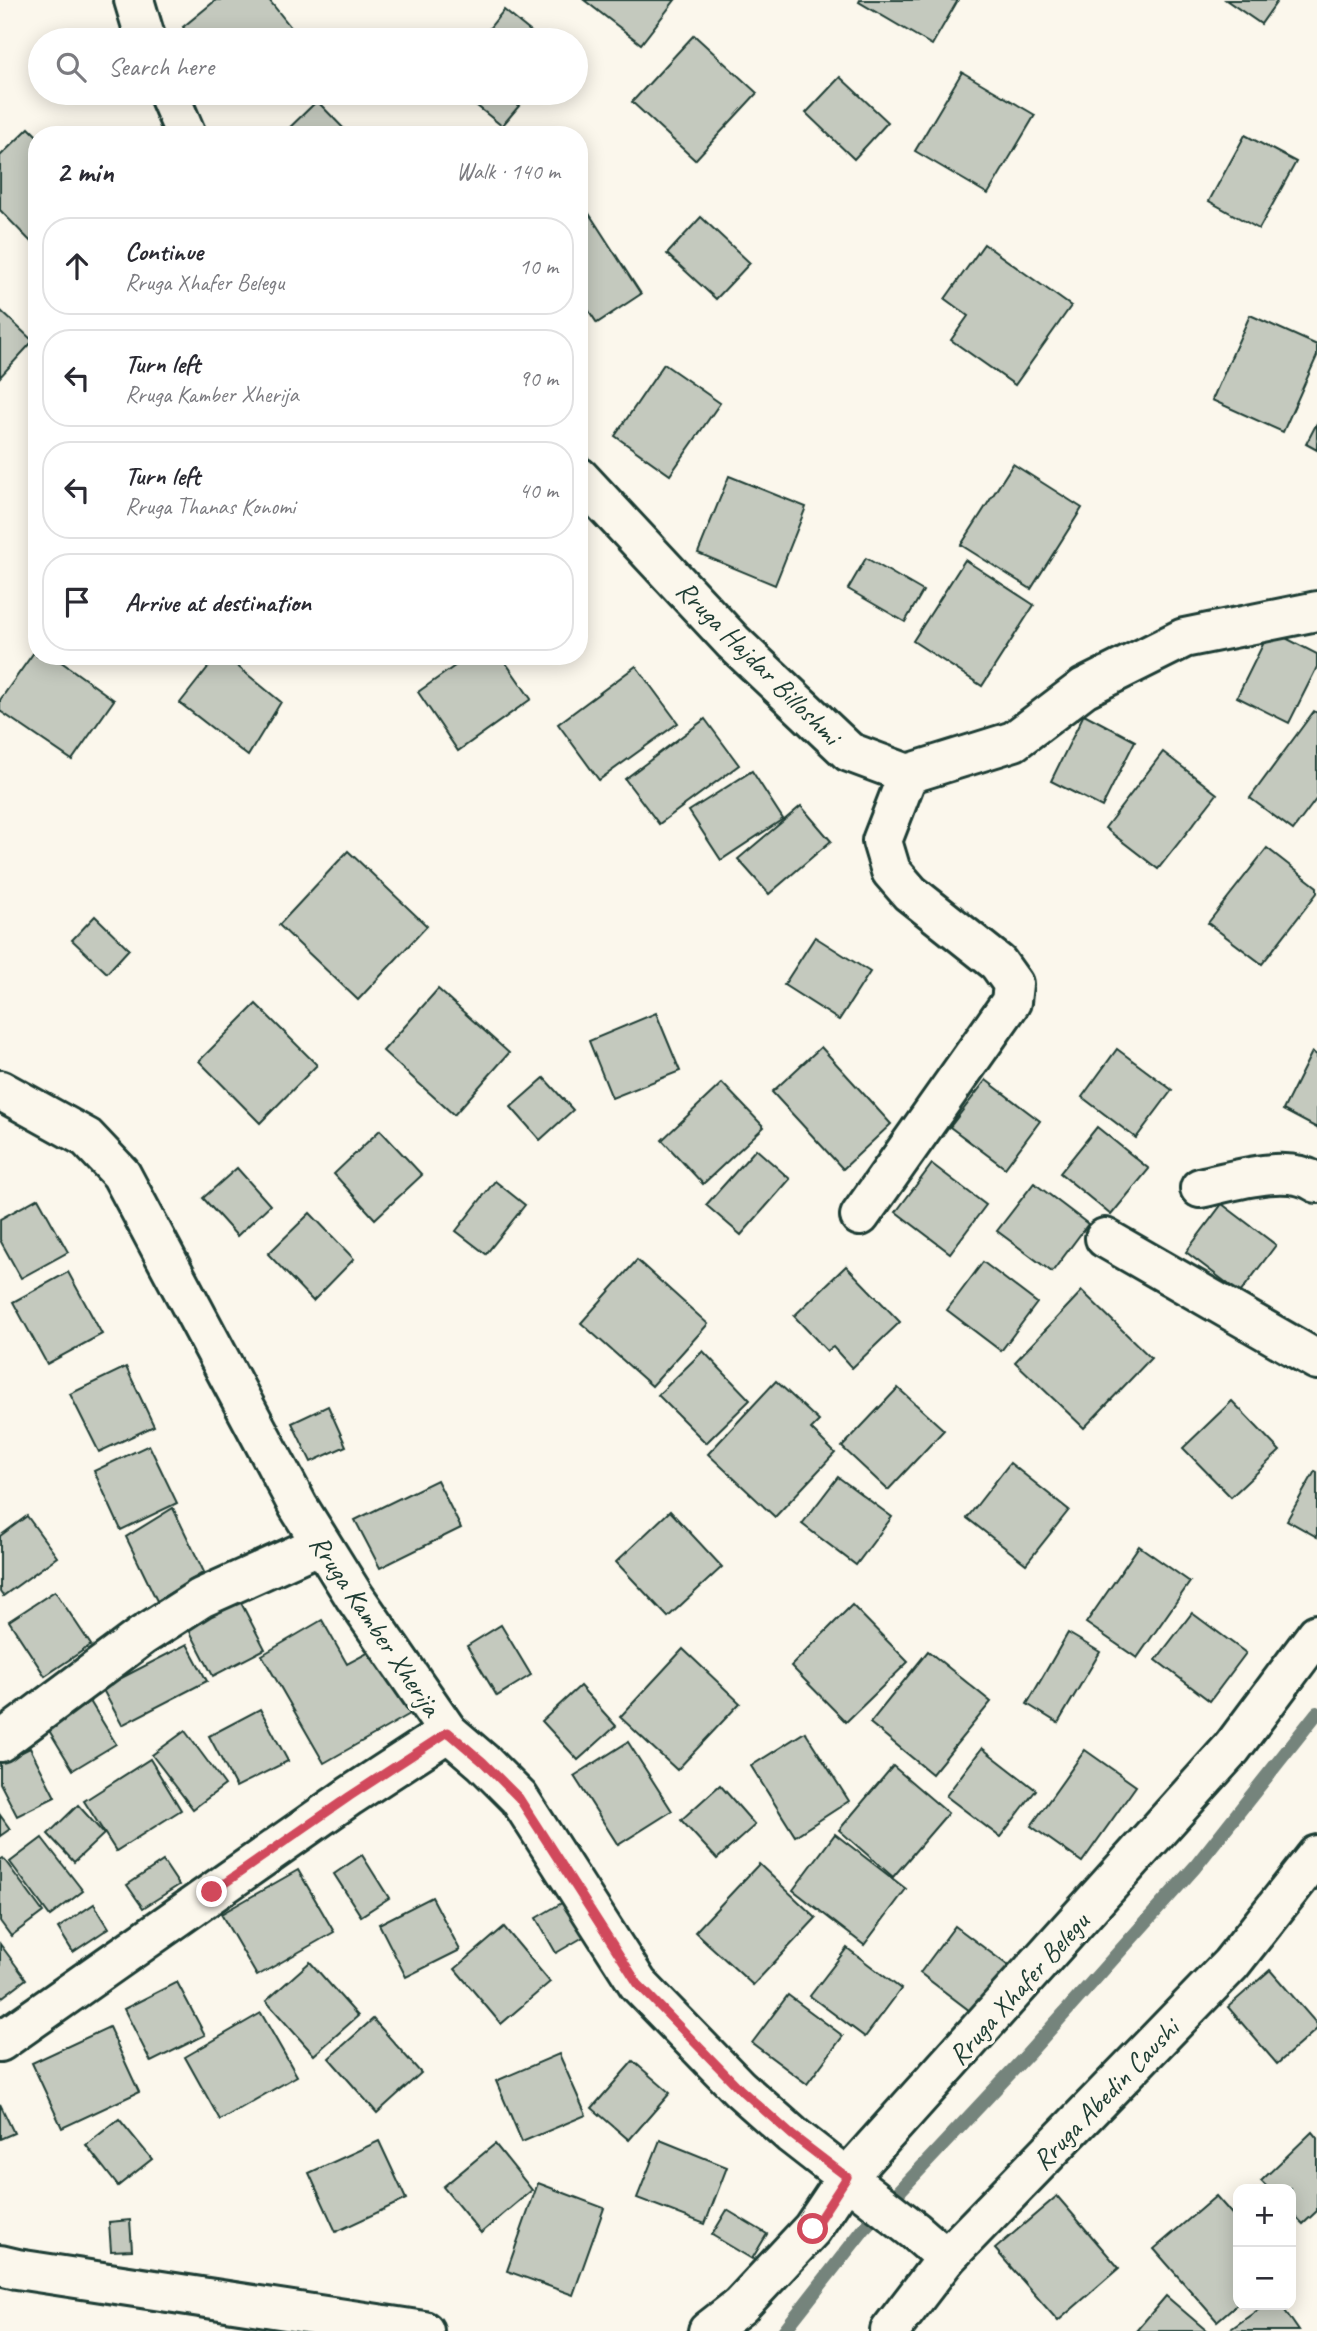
<!DOCTYPE html>
<meta charset="utf-8">
<style>
:root{--surface:#fff;--page:#f7f7f7;--text:#2b2b33;--muted:#7c7c81;--line:#e1e1e2}
body{margin:0;font-family:Caveat,sans-serif;background:var(--page);color:var(--text)}
.controls{position:absolute;right:21px;bottom:21px;display:grid;overflow:hidden;border-radius:14px;box-shadow:0 4px 18px #0003}
.controls button{width:63px;height:63px;display:grid;place-items:center;padding:0;border:0;border-bottom:2px solid var(--line);background:var(--surface);color:var(--text);font:35px sans-serif}
.stop{position:absolute;width:21px;height:21px;margin:-16px;border:5px solid #d1495b;border-radius:50%;background:#fff}
.stop.end{background:#d1495b;border-color:#fff;box-shadow:0 2px 7px #0008}
.list{margin:0;padding:0;list-style:none}
h2{display:flex;justify-content:space-between;align-items:center;height:91px;margin:0;padding:0 28px;font-size:30px}
h2 small{font-size:23px;font-weight:400;color:var(--muted)}
.list li{display:grid;grid-template-columns:46px 1fr auto;gap:21px;align-items:center;box-sizing:border-box;height:98px;margin:0 14px 14px;padding:0 14px;border:2px solid var(--line);border-radius:28px}
.list b{display:block;font-size:26px;white-space:nowrap}
.list p{margin:0;font-size:23px;white-space:nowrap;color:var(--muted)}
.list em{font-size:23px;font-style:normal;color:var(--muted)}
.icon{flex:none;width:38px;height:38px;fill:none;stroke:currentColor;stroke-width:2;stroke-linecap:round;stroke-linejoin:round}
.map{position:relative;flex:none;width:1317px;height:2331px;overflow:hidden}
.search{position:absolute;background:var(--surface);box-shadow:0 4px 18px #0003;left:28px;top:28px;width:560px;height:77px;display:flex;align-items:center;gap:18px;box-sizing:border-box;padding:0 24px;border-radius:38px;color:var(--muted);font-size:26px}
.panel{position:absolute;background:var(--surface);box-shadow:0 4px 18px #0003;left:28px;top:126px;width:560px;height:539px;border-radius:28px}
.map>svg:first-child{display:block}
.lines{fill:none;stroke-linecap:round;stroke-linejoin:round}
.stream{stroke:#74847b;stroke-width:14}
.building{fill:#c4c9be;stroke:#1f3d34;stroke-width:2}
.minor-casing{stroke:#1f3d34;stroke-width:44}
.major-casing{stroke:#1f3d34;stroke-width:44}
.minor{stroke:#fbf7ec;stroke-width:38}
.major{stroke:#fbf7ec;stroke-width:38}
.route{stroke:#d1495b;stroke-width:9}
.labels{text-anchor:middle;stroke-width:7;stroke-linejoin:round;paint-order:stroke}
.street-label{font-size:28px;fill:#1f3d34;stroke:#fbf7ec}
</style>
<div class="map">
<svg width="1317" height="2331" viewBox="0 0 1317 2331">
<rect width="100%" height="100%" fill="#fbf7ec"/>
<filter id="ink" filterUnits="userSpaceOnUse"><feTurbulence type="fractalNoise" baseFrequency=".0143" numOctaves="2"/><feDisplacementMap in="SourceGraphic" scale="14" xChannelSelector="R" yChannelSelector="G"/><feConvolveMatrix kernelMatrix="1 2 1 2 8 2 1 2 1" color-interpolation-filters="sRGB"/></filter>
<g filter="url(#ink)">
<g class="lines">
<!-- stream -->
<path class="stream" d="M784 2331 864 2229 1027 2055 1195 1867 1317 1713"/>
</g>
<!-- building -->
<g class="building">
<path d="M216 0H269L301 40H193L183 27Z"/>
<path d="M584 0H675L641 44Z"/>
<path d="M860 0H958L932 45 859 2Z"/>
<path d="M1226 0H1278L1261 24Z"/>
<path d="M504 10 541 40H480Z"/>
<path d="M694 35 757 93 695 160 632 102Z"/>
<path d="M962 72 1035 115 988 194 915 151Z"/>
<path d="M840 77 888 122 854 159 806 113Z"/>
<path d="M461 93H530L502 126Z"/>
<path d="M317 101 350 135H282Z"/>
<path d="M29 128 37 136V237L31 242 0 210V156Z"/>
<path d="M1245 135 1296 162 1259 229 1209 201Z"/>
<path d="M579 198 641 294 597 323 579 296Z"/>
<path d="M701 217 750 263 716 299 667 254Z"/>
<path d="M984 244 1071 306 1015 385 951 340 968 316 945 299Z"/>
<path d="M0 310 33 341 0 377Z"/>
<path d="M1250 315 1317 345V356L1283 432 1212 400Z"/>
<path d="M664 364 720 403 670 475 615 436Z"/>
<path d="M1317 423V450L1306 444Z"/>
<path d="M1013 464 1082 508 1031 589 961 545Z"/>
<path d="M729 476 806 507 775 585 698 553Z"/>
<path d="M866 558 923 591 905 622 848 589Z"/>
<path d="M965 560 1034 605 982 686 913 641Z"/>
<path d="M1270 630 1317 654V667L1289 723 1237 697Z"/>
<path d="M37 648V656H53L114 700 72 760 0 711V700Z"/>
<path d="M217 656H225L281 702 248 756 180 703Z"/>
<path d="M469 656H501L531 699 458 751 418 692Z"/>
<path d="M636 666 678 723 599 780 558 724Z"/>
<path d="M1314 711 1317 713V798L1293 830 1250 798Z"/>
<path d="M1084 714 1135 741 1102 807 1051 781Z"/>
<path d="M705 719 739 765 659 824 625 779Z"/>
<path d="M1163 752 1217 794 1158 869 1105 828Z"/>
<path d="M752 771 783 819 721 860 689 811Z"/>
<path d="M801 806 831 841 769 894 738 859Z"/>
<path d="M1267 848 1317 887V893L1262 964 1208 923Z"/>
<path d="M348 851 427 926 358 1000 279 925Z"/>
<path d="M95 916 129 949 107 973 72 940Z"/>
<path d="M815 937 870 972 839 1020 784 985Z"/>
<path d="M438 989 509 1053 454 1115 383 1051Z"/>
<path d="M256 1004 317 1065 260 1123 199 1061Z"/>
<path d="M656 1013 680 1071 612 1098 589 1041Z"/>
<path d="M821 1047 891 1124 843 1169 772 1092Z"/>
<path d="M1117 1049 1172 1090 1136 1138 1082 1097Z"/>
<path d="M1312 1052 1317 1055V1128L1283 1110Z"/>
<path d="M544 1078 573 1110 540 1140 511 1107Z"/>
<path d="M986 1080 1040 1121 1005 1168 950 1127Z"/>
<path d="M722 1083 764 1127 703 1184 662 1140Z"/>
<path d="M1097 1127 1149 1169 1111 1215 1060 1173Z"/>
<path d="M380 1130 422 1175 375 1219 334 1174Z"/>
<path d="M756 1149 790 1179 741 1235 706 1205Z"/>
<path d="M932 1164 986 1205 950 1253 896 1212Z"/>
<path d="M237 1168 270 1205 237 1236 203 1198Z"/>
<path d="M495 1181 525 1205 486 1254 456 1231Z"/>
<path d="M1034 1183 1088 1224 1052 1272 997 1231Z"/>
<path d="M38 1198 68 1252 21 1278 0 1240V1219Z"/>
<path d="M1222 1204 1276 1245 1240 1293 1186 1252Z"/>
<path d="M310 1213 354 1259 313 1301 268 1254Z"/>
<path d="M637 1260 708 1324 652 1386 581 1323Z"/>
<path d="M983 1262 1037 1303 1001 1351 947 1310Z"/>
<path d="M846 1266 900 1322 852 1368 833 1347 827 1351 794 1316Z"/>
<path d="M68 1272 102 1334 47 1364 13 1302Z"/>
<path d="M1082 1291 1151 1358 1084 1428 1015 1362Z"/>
<path d="M703 1351 750 1400 706 1443 658 1395Z"/>
<path d="M126 1367 154 1426 99 1452 70 1394Z"/>
<path d="M776 1381 819 1421 811 1429 835 1453 775 1517 708 1454Z"/>
<path d="M898 1388 944 1430 888 1490 842 1447Z"/>
<path d="M1232 1401 1280 1451 1231 1497 1183 1448Z"/>
<path d="M328 1406 346 1446 311 1462 292 1423Z"/>
<path d="M149 1445 177 1503 121 1530 94 1471Z"/>
<path d="M1010 1463 1069 1510 1026 1564 967 1518Z"/>
<path d="M1315 1471 1317 1472V1537L1287 1520Z"/>
<path d="M838 1477 892 1517 856 1565 802 1524Z"/>
<path d="M437 1480 461 1528 380 1568 355 1520Z"/>
<path d="M173 1508 204 1572 157 1601 126 1537Z"/>
<path d="M670 1511 722 1567 668 1617 616 1562Z"/>
<path d="M27 1516 57 1557 3 1596 0 1592V1536Z"/>
<path d="M1139 1546 1190 1582 1137 1658 1086 1623Z"/>
<path d="M55 1591 91 1645 45 1676 9 1621Z"/>
<path d="M238 1597 265 1649 213 1676 186 1624Z"/>
<path d="M852 1605 908 1662 846 1722 791 1666Z"/>
<path d="M1192 1613 1246 1653 1210 1701 1156 1660Z"/>
<path d="M322 1620 347 1664 373 1650 410 1714 324 1763 262 1655Z"/>
<path d="M501 1625 531 1675 497 1696 467 1646Z"/>
<path d="M1068 1633 1100 1652 1058 1723 1027 1704Z"/>
<path d="M187 1644 207 1681 122 1725 102 1688Z"/>
<path d="M683 1649 740 1703 677 1770 620 1717Z"/>
<path d="M928 1651 991 1702 932 1774 870 1723Z"/>
<path d="M580 1686 616 1726 578 1760 542 1721Z"/>
<path d="M82 1688 116 1744 73 1770 39 1714Z"/>
<path d="M260 1709 288 1761 236 1787 209 1736Z"/>
<path d="M185 1731 225 1785 193 1809 152 1755Z"/>
<path d="M805 1732 849 1801 795 1836 751 1766Z"/>
<path d="M628 1742 672 1811 618 1845 574 1776Z"/>
<path d="M30 1748 55 1797 17 1816 0 1783V1763Z"/>
<path d="M982 1748 1036 1790 1000 1837 946 1796Z"/>
<path d="M1085 1750 1136 1786 1082 1862 1031 1826Z"/>
<path d="M150 1759 181 1810 116 1851 84 1801Z"/>
<path d="M893 1766 948 1813 893 1877 839 1830Z"/>
<path d="M720 1785 755 1825 717 1859 681 1820Z"/>
<path d="M78 1805 104 1834 74 1862 48 1834Z"/>
<path d="M0 1815 10 1829 0 1836Z"/>
<path d="M835 1834 906 1889 864 1945 793 1890Z"/>
<path d="M42 1838 83 1891 50 1916 10 1862Z"/>
<path d="M362 1855 389 1898 361 1916 334 1874Z"/>
<path d="M3 1858 43 1912 11 1936 0 1921V1860Z"/>
<path d="M163 1861 179 1885 143 1908 127 1885Z"/>
<path d="M759 1864 816 1918 753 1985 695 1932Z"/>
<path d="M298 1870 334 1932 257 1976 221 1914Z"/>
<path d="M432 1897 460 1950 406 1977 379 1924Z"/>
<path d="M572 1897 592 1932 556 1953 536 1918Z"/>
<path d="M94 1904 109 1928 73 1952 58 1928Z"/>
<path d="M955 1926 1010 1967 974 2014 920 1973Z"/>
<path d="M504 1927 550 1982 501 2024 455 1969Z"/>
<path d="M0 1944 26 1979 0 1999Z"/>
<path d="M847 1948 901 1989 865 2037 810 1996Z"/>
<path d="M310 1962 358 2016 314 2055 266 2001Z"/>
<path d="M1270 1970 1317 2024V2029L1277 2064 1228 2007Z"/>
<path d="M177 1982 205 2035 151 2062 124 2009Z"/>
<path d="M788 1995 843 2036 807 2084 752 2043Z"/>
<path d="M261 2013 297 2076 220 2120 185 2057Z"/>
<path d="M373 2019 421 2073 377 2113 329 2058Z"/>
<path d="M109 2027 139 2092 62 2128 32 2063Z"/>
<path d="M559 2054 586 2115 522 2142 496 2081Z"/>
<path d="M633 2061 670 2093 629 2140 592 2108Z"/>
<path d="M0 2104 14 2133 0 2139Z"/>
<path d="M119 2119 152 2159 118 2186 86 2145Z"/>
<path d="M1312 2132 1317 2138V2211L1303 2224 1291 2212V2189H1269L1261 2181Z"/>
<path d="M660 2140 727 2167 705 2224 637 2198Z"/>
<path d="M379 2141 406 2199 336 2232 309 2173Z"/>
<path d="M495 2144 532 2190 481 2233 443 2187Z"/>
<path d="M538 2183 604 2208 573 2295 507 2271Z"/>
<path d="M1057 2196 1119 2268 1058 2321 995 2249Z"/>
<path d="M1216 2196 1238 2221V2303L1217 2321 1154 2249Z"/>
<path d="M727 2210 767 2234 752 2259 712 2235Z"/>
<path d="M130 2220 132 2250 111 2251 109 2222Z"/>
<path d="M1166 2296 1207 2331H1136Z"/>
<path d="M1265 2305H1281L1299 2331H1228Z"/>
</g>
<g class="lines">
<defs>
<g id="minor">
<path d="M134 0 146 40"/>
<path d="M168 93 186 135"/>
<path d="M579 477 733 642 849 752 908 774 1014 741 1084 688 1184 638 1317 611"/>
<path d="M0 1090 87 1138 121 1174 298 1506 354 1596 448 1732 483 1762 519 1798 638 1984 739 2088 792 2135 915 2231 946 2258"/>
<path d="M1200 1188C1232 1181 1288 1163 1317 1183"/>
<path d="M860 1216 1011 1002 1013 984 998 963 910 893 891 871 882 841 908 774"/>
<path d="M1105 1238 1317 1360"/>
<path d="M0 1742 142 1636 201 1598 321 1544"/>
<path d="M0 2042 350 1796 448 1732"/>
<path d="M0 2265 17 2269 424 2331"/>
<path d="M708 2331 740 2306 812 2229 847 2177 1232 1748 1317 1634"/>
</g>
<path id="major" d="M890 2331 946 2258 1231 1964 1317 1855"/>
</defs>
<!-- minor casing -->
<use href="#minor" class="minor-casing"/>
<!-- major casing -->
<use href="#major" class="major-casing"/>
<!-- minor -->
<use href="#minor" class="minor"/>
<!-- major -->
<use href="#major" class="major"/>
</g>
</g>
<g class="lines" filter="url(#ink)">
<!-- route -->
<path class="route" d="M212 1892 350 1796 448 1732 483 1762 519 1798 638 1984 739 2088 792 2135 847 2177 813 2229"/>
</g>
<g class="labels">
<!-- street labels -->
<g class="street-label">
<text transform="translate(759 662) rotate(45)" y="10">Rruga Hajdar Billoshmi</text>
<text transform="translate(376 1625) rotate(56)" y="10">Rruga Kamber Xherija</text>
<text transform="translate(1018 1988) rotate(-48)" y="10">Rruga Xhafer Belegu</text>
<text transform="translate(1105 2094) rotate(-46)" y="10">Rruga Abedin Caushi</text>
</g>
</g>
</svg>
<div class="controls">
<button>+</button>
<button>−</button>
</div>
<div class="stop" style="left:813px;top:2229px"></div>
<div class="stop end" style="left:212px;top:1892px"></div>
<div class="search"><svg class="icon" aria-label="search" viewBox="0 0 24 24"><circle cx="10" cy="10" r="6"/><path d="M15 15l6 6"/></svg>Search here</div>
<section class="panel">
<h2>2 min<small>Walk · 140 m</small></h2>
<ul class="list">
<li><svg class="icon" aria-label="ahead" viewBox="0 0 24 24"><path d="M12 20V5M6 11l6-6 6 6"/></svg><div><b>Continue</b><p>Rruga Xhafer Belegu</p></div><em>10 m</em></li>
<li><svg class="icon" aria-label="left" viewBox="0 0 24 24"><path d="M17 20v-9H6M10 6l-5 5 5 5"/></svg><div><b>Turn left</b><p>Rruga Kamber Xherija</p></div><em>90 m</em></li>
<li><svg class="icon" aria-label="left" viewBox="0 0 24 24"><path d="M17 20v-9H6M10 6l-5 5 5 5"/></svg><div><b>Turn left</b><p>Rruga Thanas Konomi</p></div><em>40 m</em></li>
<li><svg class="icon" aria-label="arrive" viewBox="0 0 24 24"><path d="M6 21V4h12l-3 4 3 4H6"/></svg><div><b>Arrive at destination</b></div></li>
</ul>
</section>
</div>
